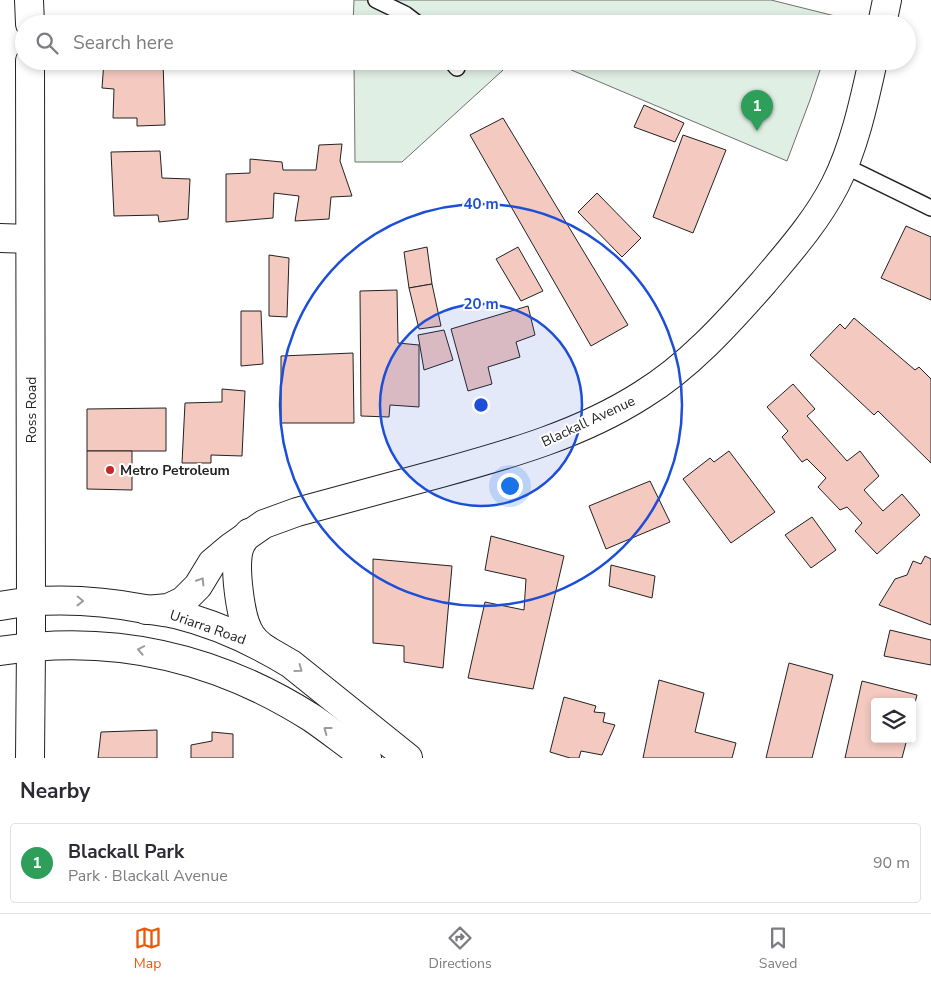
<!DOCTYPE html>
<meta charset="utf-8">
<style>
:root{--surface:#fff;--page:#f2f2f3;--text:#2b2b33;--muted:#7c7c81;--line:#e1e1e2;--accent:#ea580c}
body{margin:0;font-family:"Nunito Sans",sans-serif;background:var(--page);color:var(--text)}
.controls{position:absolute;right:15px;bottom:15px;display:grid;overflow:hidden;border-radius:5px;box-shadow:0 2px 8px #0003}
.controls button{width:45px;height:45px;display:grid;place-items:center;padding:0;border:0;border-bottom:1px solid var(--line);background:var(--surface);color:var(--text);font:25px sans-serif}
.you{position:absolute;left:509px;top:485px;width:18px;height:18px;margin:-12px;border:4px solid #fff;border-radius:50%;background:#1a73e8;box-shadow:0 0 0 8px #1a73e833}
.badge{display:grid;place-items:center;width:32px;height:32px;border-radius:50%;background:var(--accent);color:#fff;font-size:16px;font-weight:700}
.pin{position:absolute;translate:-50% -41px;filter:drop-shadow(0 1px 2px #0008)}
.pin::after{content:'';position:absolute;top:26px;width:18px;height:15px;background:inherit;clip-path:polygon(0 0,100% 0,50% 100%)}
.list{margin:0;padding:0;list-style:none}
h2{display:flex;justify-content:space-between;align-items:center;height:65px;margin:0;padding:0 20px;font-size:21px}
h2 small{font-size:16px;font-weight:400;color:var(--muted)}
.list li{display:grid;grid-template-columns:32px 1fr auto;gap:15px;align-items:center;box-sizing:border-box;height:80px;margin:0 10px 10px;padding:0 10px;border:1px solid var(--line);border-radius:5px}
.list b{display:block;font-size:19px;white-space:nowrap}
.list p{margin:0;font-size:16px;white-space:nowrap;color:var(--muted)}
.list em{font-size:16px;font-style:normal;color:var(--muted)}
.icon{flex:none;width:28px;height:28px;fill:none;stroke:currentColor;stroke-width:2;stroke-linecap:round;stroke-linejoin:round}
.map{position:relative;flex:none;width:931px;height:758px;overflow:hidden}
.search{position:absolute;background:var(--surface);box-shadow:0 2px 8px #0003;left:15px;right:15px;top:15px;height:55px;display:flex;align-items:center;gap:12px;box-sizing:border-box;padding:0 18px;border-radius:28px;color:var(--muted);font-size:19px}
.sheet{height:155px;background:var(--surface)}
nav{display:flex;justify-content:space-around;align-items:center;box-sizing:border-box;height:70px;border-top:1px solid var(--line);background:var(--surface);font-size:14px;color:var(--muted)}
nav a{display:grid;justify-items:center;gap:2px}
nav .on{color:var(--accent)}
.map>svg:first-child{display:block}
.green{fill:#e0efe3;stroke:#6f6f6f}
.building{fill:#f3c9c0;stroke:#222}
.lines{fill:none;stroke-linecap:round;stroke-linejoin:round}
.service-casing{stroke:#222;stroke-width:18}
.minor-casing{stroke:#222;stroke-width:30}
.tertiary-casing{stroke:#222;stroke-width:30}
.secondary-casing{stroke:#222;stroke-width:30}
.service{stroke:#fff;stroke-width:15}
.minor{stroke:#fff;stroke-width:28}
.tertiary{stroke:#fff;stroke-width:28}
.secondary{stroke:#fff;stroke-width:28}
.oneway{stroke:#9c9c9c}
.ring{fill:none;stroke:#1d4ed8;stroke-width:2.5}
.poi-dot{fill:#c62828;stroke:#fff;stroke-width:2}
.labels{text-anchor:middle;stroke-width:4;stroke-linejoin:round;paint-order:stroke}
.street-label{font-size:14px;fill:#222;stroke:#fff}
.poi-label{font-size:14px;font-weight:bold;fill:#222;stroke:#fff;text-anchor:start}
.centre{fill:#1d4ed8;stroke:#fff;stroke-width:2.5}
.ring-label{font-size:15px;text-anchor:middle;font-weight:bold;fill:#1d4ed8;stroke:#fff;stroke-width:4;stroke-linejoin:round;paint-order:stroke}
</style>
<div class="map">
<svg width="931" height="758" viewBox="0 0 931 758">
<rect width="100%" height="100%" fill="#fff"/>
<!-- green -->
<g class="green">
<path d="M354 0H771L835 16 832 24H353Z"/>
<path d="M354 61H513L402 162H355Z"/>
<path d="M550 61H823L810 100 787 161Z"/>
</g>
<!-- building -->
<g class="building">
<path d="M104 61H163L165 125 137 126V118H113L114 89 102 88Z"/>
<path d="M644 105 684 123 675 142 634 127Z"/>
<path d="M503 118 628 325 591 346 470 135Z"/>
<path d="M683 135 726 150 693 233 653 217Z"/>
<path d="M342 144 340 161 352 196 331 197 329 219 295 221 299 196 274 193 273 218 226 222V174L250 173V159L282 162 283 170H316L319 145Z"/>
<path d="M160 151 162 178 190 179 188 219 159 222 158 215 114 216 111 152Z"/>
<path d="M597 193 641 238 622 257 578 212Z"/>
<path d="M906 226 931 237V300L881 278Z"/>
<path d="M427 247 432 284 409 288 404 252Z"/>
<path d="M518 247 543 291 521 301 496 259Z"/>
<path d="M269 255 289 258 287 317 269 316Z"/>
<path d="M432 284 441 326 419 329 409 288Z"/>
<path d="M397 290 398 343 419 345V407L390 405 389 417 361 416 360 291Z"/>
<path d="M528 306 535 335 516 342 520 357 488 367 492 384 468 391 451 329Z"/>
<path d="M241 311H261L263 364 241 366Z"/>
<path d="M854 318 915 370 919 367 931 379V463L878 411 874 415 810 355 840 324 845 329Z"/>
<path d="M444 330 453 360 424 370 418 335Z"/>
<path d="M353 353 354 423H281V356Z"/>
<path d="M793 384 815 409 807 416 847 461 860 451 879 476 864 490 883 511 902 494 920 515 877 554 855 531 862 523 847 507 840 510 818 487 826 478 807 459 802 462 782 437 788 431 767 407Z"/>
<path d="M222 389 245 391 242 456 211 455V463H182L185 403 222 402Z"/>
<path d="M166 408V451H87V409Z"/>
<path d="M87 451H132V490L87 489Z"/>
<path d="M729 451 775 512 731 543 683 479 710 458 714 462Z"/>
<path d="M650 481 670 522 606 549 589 506Z"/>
<path d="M812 517 836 550 811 568 785 535Z"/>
<path d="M491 536 564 556 533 689 468 678 485 602 524 610 526 579 485 570Z"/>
<path d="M925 556 931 559V625L879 605 895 579 907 575 913 561 921 564Z"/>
<path d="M373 559 452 566 443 668 404 662V646L373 643Z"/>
<path d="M611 565 655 576 652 598 609 586Z"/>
<path d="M890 630 931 640V665L884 656Z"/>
<path d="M789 663 833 675 812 758H766Z"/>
<path d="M659 680 704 693 695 732 736 743 732 758H643Z"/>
<path d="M862 681 917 695 912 714V702H875V739H907L902 758H845Z"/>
<path d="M564 697 596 706 594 712 605 713 603 722 615 725 602 755 581 751 579 758H570L550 752Z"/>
<path d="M157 730V758H98L101 732Z"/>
<path d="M212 732 233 734V758H191V745L212 741Z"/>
</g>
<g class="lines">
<defs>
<g id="service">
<path d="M376 0 405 14 418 24"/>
<path d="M451 61 457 68"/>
<path d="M843 165 931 208"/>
</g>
<g id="minor">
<path d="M882 24 887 0"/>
<path d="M0 238 30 239"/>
<path d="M249 533C244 538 241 543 239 549 234 567 240 614 248 630 252 639 259 645 267 650"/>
<path d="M146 610 168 608 183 601 198 586 212 563 231 547 264 524 297 512C345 499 393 486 441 473 510 454 581 434 642 395 688 367 727 324 763 283 789 252 816 222 835 185 854 148 864 102 873 61"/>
<path d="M30 758 31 647"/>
</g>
<g id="tertiary">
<path d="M29 0 30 24"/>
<path d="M30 61 31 602"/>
</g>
<g id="secondary">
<path d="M31 602V647"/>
<path d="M0 606C48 597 97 600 145 609 155 611 165 612 175 614 216 624 255 642 291 664L408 758"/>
<path d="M0 651C112 633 216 657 312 718 331 731 348 745 367 758"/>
</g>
</defs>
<!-- service casing -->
<use href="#service" class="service-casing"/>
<!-- minor casing -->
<use href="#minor" class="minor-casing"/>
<!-- tertiary casing -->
<use href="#tertiary" class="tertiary-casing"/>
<!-- secondary casing -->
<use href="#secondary" class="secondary-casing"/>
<!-- service -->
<use href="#service" class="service"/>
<!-- minor -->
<use href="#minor" class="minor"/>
<!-- tertiary -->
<use href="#tertiary" class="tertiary"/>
<!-- secondary -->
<use href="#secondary" class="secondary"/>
</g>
<!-- one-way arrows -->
<defs><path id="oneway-chevron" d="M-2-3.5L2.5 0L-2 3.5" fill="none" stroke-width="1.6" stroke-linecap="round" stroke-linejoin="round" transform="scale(1.25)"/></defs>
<g class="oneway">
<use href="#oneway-chevron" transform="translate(201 581) rotate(-58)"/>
<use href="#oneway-chevron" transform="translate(80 601) rotate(1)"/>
<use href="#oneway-chevron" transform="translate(141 650) rotate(-169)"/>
<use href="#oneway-chevron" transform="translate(299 669) rotate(36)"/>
<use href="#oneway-chevron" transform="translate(327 730) rotate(-143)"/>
</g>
<!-- distance rings -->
<circle cx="481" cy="405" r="101" fill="#1d4ed8" fill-opacity=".12"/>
<g class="ring">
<circle cx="481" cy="405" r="101"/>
<circle cx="481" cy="405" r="201"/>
</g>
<!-- markers -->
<circle class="poi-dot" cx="110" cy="470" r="5"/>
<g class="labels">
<!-- street labels -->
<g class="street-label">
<text transform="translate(31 410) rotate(-90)" y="5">Ross Road</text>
<text transform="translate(588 421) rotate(-25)" y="5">Blackall Avenue</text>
<text transform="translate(208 627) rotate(19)" y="5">Uriarra Road</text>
</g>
<!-- poi labels -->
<g class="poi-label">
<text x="120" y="475">Metro Petroleum</text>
</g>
</g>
<circle cx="481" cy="405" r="8" class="centre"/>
<g class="ring-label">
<text x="481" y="209">40 m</text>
<text x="481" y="309">20 m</text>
</g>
</svg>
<div class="controls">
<button><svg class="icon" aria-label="layers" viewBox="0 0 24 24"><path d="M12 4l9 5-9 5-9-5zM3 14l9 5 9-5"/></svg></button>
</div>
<div class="you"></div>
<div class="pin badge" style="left:757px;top:131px;background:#2e9e5b">1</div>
<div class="search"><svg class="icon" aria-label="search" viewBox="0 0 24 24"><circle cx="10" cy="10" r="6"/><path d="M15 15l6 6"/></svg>Search here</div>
</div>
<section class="sheet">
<h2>Nearby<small></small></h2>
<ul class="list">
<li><span class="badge" style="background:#2e9e5b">1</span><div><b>Blackall Park</b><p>Park · Blackall Avenue</p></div><em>90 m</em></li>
</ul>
</section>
<nav>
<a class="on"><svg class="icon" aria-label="map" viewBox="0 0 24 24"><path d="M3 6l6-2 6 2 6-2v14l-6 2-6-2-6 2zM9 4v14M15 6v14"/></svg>Map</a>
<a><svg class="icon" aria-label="directions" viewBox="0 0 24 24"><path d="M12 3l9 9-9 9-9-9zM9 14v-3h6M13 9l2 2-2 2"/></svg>Directions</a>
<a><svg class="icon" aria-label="saved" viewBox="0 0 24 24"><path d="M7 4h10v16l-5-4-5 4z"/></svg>Saved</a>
</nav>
